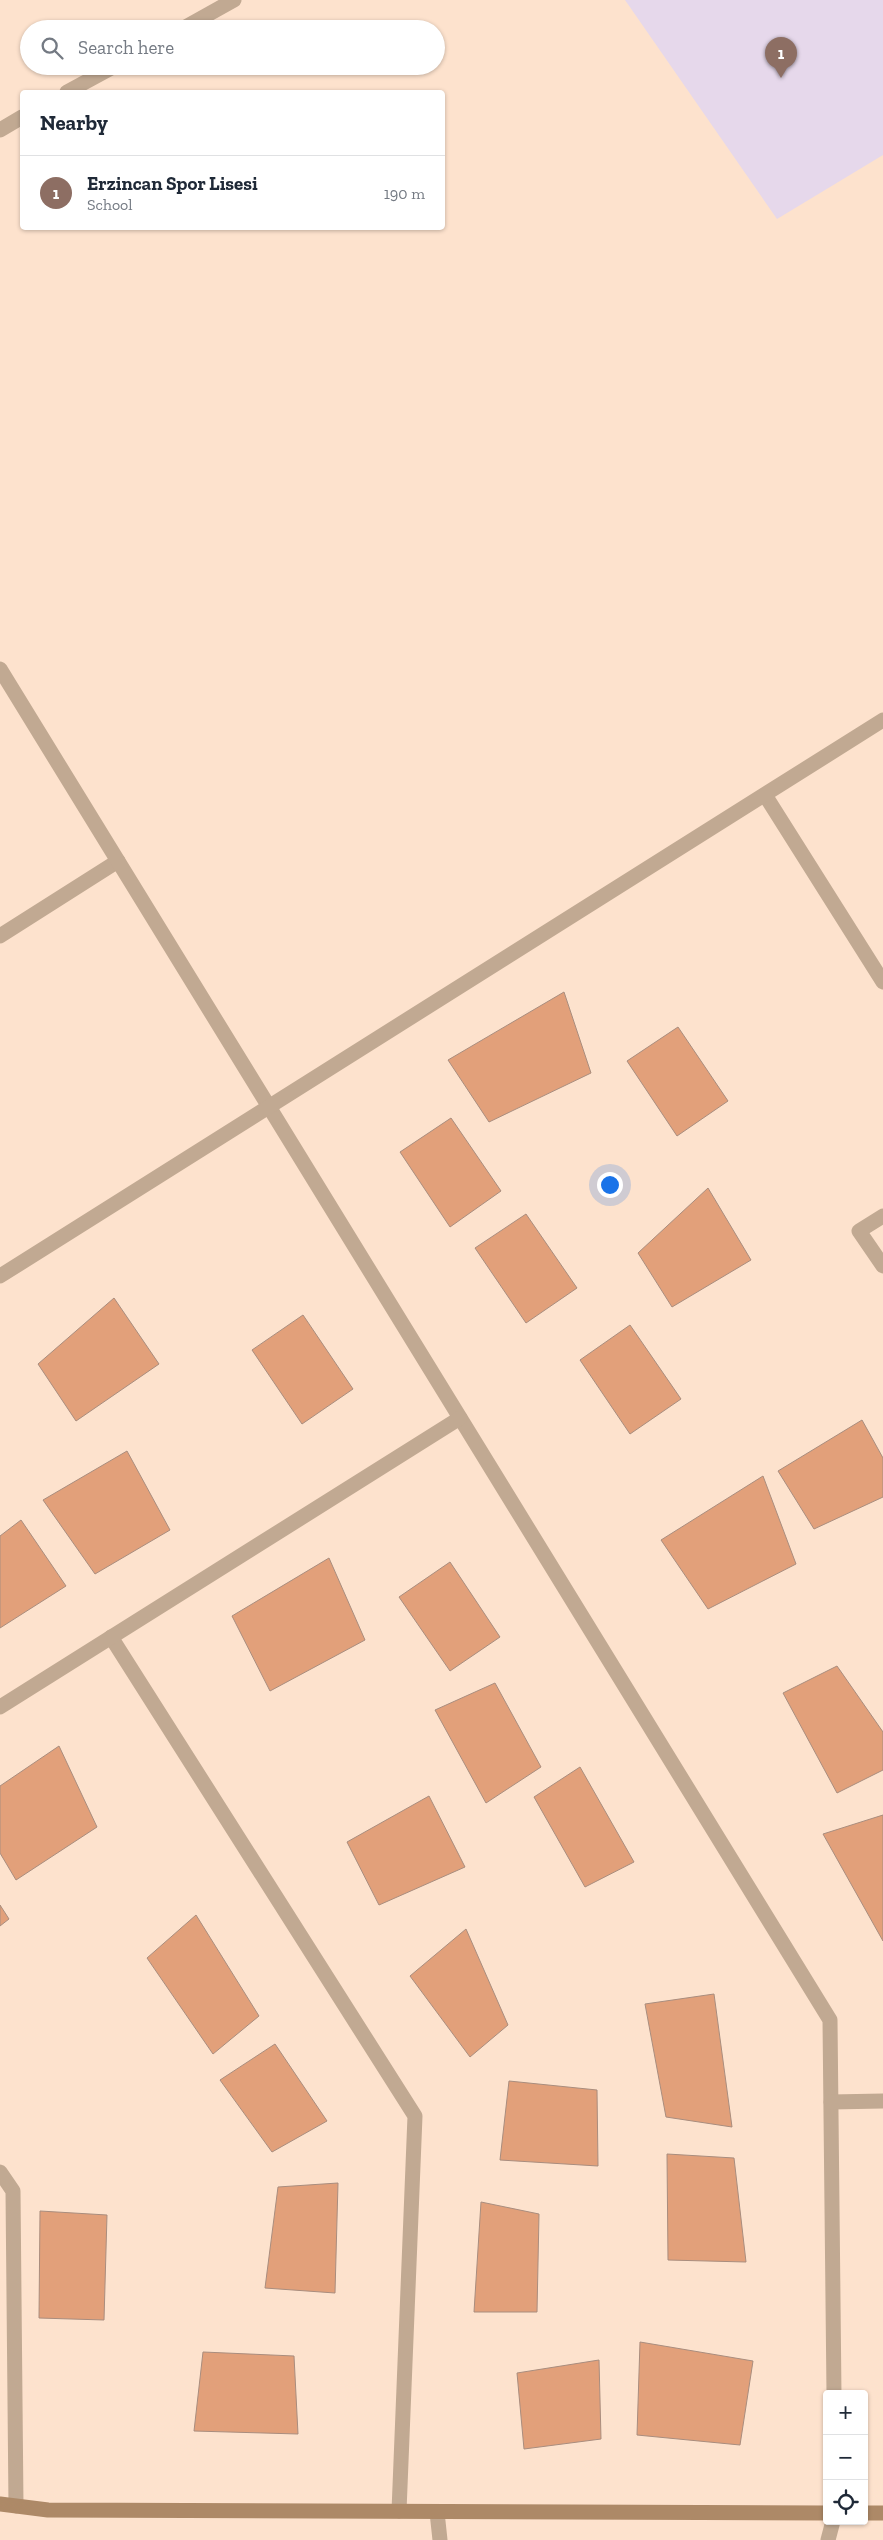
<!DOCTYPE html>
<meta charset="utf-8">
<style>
:root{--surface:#fff;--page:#f6f6f7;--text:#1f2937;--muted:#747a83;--line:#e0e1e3;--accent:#111827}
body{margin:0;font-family:"Zilla Slab",serif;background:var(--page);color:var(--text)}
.controls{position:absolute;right:15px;bottom:15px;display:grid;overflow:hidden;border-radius:5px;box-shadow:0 1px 4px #0004}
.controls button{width:45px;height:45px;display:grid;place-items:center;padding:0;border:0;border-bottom:1px solid var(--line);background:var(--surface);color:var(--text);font:25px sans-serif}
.you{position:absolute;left:609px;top:1184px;width:18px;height:18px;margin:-12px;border:4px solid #fff;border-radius:50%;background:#1a73e8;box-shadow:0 0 0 8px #1a73e833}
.badge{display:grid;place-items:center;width:32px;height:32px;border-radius:50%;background:var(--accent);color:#fff;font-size:16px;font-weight:700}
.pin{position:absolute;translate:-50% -41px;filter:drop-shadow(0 1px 2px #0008)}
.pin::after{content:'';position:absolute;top:26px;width:18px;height:15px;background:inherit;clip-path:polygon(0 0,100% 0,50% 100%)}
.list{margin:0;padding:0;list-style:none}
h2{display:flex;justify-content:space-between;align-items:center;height:65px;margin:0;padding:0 20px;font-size:21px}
h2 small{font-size:16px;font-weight:400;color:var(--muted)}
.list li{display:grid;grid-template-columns:32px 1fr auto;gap:15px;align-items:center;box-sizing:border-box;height:75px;padding:0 20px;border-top:1px solid var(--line)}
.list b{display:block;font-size:19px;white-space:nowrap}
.list p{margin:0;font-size:16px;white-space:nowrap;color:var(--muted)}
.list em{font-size:16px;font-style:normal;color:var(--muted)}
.icon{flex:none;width:28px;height:28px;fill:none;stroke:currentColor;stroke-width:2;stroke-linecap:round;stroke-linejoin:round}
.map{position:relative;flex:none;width:883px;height:2540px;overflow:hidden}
.search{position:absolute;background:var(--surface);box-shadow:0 1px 4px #0004;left:20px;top:20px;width:425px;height:55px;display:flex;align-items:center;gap:12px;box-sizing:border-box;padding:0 18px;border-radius:28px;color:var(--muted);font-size:19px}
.panel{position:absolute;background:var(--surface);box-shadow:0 1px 4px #0004;left:20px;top:90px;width:425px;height:140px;border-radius:5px}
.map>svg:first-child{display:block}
.education{fill:#e6d8eb}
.building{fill:#e2a07a;stroke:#a98d7e}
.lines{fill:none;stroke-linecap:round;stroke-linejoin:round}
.lane{stroke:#c1a992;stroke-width:15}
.street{stroke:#c1a992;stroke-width:15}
.secondary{stroke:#ad8967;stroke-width:15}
</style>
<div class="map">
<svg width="883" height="2540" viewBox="0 0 883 2540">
<rect width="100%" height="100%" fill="#fde2cd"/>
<!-- education -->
<path class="education" d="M625 0H883V155L777 219Z"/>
<!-- building -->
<g class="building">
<path d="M564 992 591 1073 489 1122 448 1060Z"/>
<path d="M678 1027 728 1101 677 1136 627 1061Z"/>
<path d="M451 1118 501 1191 450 1227 400 1152Z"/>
<path d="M708 1188 751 1260 672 1307 638 1253Z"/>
<path d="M526 1214 577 1288 526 1323 475 1248Z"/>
<path d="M114 1298 159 1364 76 1421 38 1364Z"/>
<path d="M303 1315 353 1389 302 1424 252 1350Z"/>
<path d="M630 1325 681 1399 630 1434 580 1360Z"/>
<path d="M862 1420 883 1458V1497L814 1529 778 1471Z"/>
<path d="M127 1451 170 1530 95 1574 43 1500Z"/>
<path d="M763 1476 796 1564 708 1609 661 1540Z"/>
<path d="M21 1520 66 1586 0 1628V1536Z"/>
<path d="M329 1558 365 1640 270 1691 232 1616Z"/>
<path d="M450 1562 500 1637 450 1671 399 1597Z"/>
<path d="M837 1666 883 1732V1770L837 1793 783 1693Z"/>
<path d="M495 1683 541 1767 486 1803 435 1710Z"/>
<path d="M59 1746 97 1827 16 1880 0 1853V1786Z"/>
<path d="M580 1767 634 1862 585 1887 534 1797Z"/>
<path d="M429 1796 465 1867 379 1905 347 1842Z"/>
<path d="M883 1815V1941L823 1834Z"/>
<path d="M0 1905 9 1919 0 1926Z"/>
<path d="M196 1915 259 2016 213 2054 147 1958Z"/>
<path d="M466 1929 508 2025 470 2057 410 1976Z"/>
<path d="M714 1994 732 2127 666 2117 645 2004Z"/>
<path d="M275 2044 327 2121 272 2152 220 2080Z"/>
<path d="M509 2081 597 2090 598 2166 500 2160Z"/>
<path d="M667 2154 734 2158 746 2262 668 2260Z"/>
<path d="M338 2183 335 2293 265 2288 278 2187Z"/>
<path d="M481 2202 539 2214 537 2312H474Z"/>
<path d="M40 2211 107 2215 104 2320 39 2318Z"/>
<path d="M640 2342 753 2361 740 2445 637 2435Z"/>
<path d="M203 2352 294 2356 298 2434 194 2431Z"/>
<path d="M599 2360 601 2439 524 2449 517 2373Z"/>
</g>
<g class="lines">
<!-- lane -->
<path class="lane" d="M0 936 118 861"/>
<!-- street -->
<g class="street">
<path d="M182 29 234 0"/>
<path d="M67 92 115 66"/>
<path d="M0 130 22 117"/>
<path d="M0 669 830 2020 834 2394"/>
<path d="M765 795 883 982"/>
<path d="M883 1216 859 1231 883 1266"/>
<path d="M0 1276 883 720"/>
<path d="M111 1637 415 2116 399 2511"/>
<path d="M0 1707 460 1418"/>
<path d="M831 2102 883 2101"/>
<path d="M0 2172 13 2191 16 2506"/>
<path d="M437 2512 440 2540"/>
<path d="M828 2540 833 2521"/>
</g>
<!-- secondary -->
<g class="secondary">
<path d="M0 2504 48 2510 827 2513"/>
<path d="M864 2513H883"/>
</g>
</g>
</svg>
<div class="controls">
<button>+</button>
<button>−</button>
<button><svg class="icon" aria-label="locate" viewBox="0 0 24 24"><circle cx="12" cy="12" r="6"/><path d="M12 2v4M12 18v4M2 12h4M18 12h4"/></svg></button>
</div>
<div class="you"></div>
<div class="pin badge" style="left:781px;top:78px;background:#8d6e63">1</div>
<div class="search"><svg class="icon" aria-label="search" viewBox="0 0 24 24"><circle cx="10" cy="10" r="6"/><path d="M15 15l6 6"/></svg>Search here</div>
<section class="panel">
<h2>Nearby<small></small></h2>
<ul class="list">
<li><span class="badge" style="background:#8d6e63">1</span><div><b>Erzincan Spor Lisesi</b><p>School</p></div><em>190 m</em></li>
</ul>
</section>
</div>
